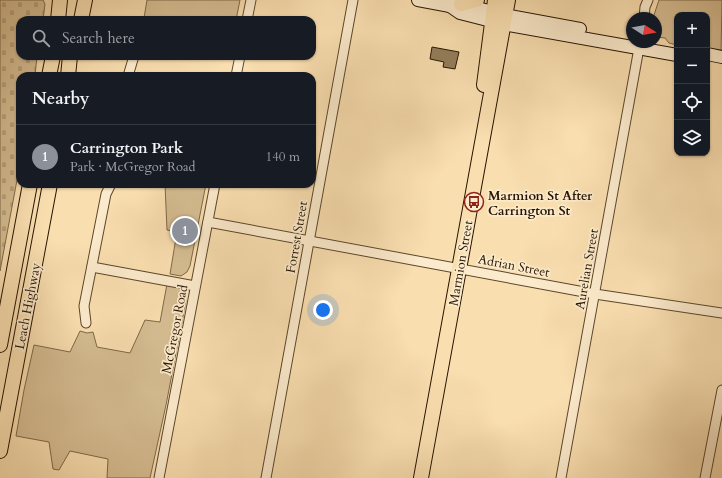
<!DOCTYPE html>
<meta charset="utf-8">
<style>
:root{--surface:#171b24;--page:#242831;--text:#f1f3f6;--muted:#9ea1a6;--line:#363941;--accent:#8c9099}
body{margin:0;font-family:Cardo,serif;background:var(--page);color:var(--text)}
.controls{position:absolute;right:12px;top:12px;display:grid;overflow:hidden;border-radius:8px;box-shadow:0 1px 3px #0004}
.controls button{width:36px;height:36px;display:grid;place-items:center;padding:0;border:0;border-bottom:1px solid var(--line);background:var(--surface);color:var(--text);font:20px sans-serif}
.compass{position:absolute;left:626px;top:12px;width:36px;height:36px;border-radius:50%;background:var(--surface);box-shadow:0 1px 3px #0004;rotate:101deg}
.you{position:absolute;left:323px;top:310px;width:14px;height:14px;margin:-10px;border:3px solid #fff;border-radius:50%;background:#1a73e8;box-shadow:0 0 0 6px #1a73e833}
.badge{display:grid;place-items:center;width:26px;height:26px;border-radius:50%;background:var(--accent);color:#fff;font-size:13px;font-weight:700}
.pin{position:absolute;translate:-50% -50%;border:2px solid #fff;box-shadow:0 1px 4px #0006}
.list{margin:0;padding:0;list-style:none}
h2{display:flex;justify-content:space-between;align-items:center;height:52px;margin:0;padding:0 16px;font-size:17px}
h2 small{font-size:13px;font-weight:400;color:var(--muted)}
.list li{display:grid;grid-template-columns:26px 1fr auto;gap:12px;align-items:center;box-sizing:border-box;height:64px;padding:0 16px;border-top:1px solid var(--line)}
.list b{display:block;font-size:15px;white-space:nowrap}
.list p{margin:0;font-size:13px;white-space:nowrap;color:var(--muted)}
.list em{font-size:13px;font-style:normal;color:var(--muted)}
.icon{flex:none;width:22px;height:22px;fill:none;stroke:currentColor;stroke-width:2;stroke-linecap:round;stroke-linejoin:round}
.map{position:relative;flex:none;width:722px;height:478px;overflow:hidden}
.search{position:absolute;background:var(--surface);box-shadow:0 1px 3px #0004;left:16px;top:16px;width:300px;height:44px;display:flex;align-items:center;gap:10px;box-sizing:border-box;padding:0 14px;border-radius:12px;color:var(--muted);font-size:15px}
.panel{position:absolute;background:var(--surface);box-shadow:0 1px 3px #0004;left:16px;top:72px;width:300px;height:116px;border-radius:12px}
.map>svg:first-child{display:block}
.cemetery{fill:url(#cemetery-stones);stroke:#7e6848}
.park{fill:#d5bc91;stroke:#7e6848}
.building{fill:#947d5b;stroke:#271400}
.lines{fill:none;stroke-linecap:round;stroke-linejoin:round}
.minor-casing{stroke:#5c462c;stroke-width:11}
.secondary-casing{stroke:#271400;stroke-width:14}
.primary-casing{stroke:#271400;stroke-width:16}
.trunk-casing{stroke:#271400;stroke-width:16}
.minor{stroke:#fbeacb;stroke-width:9}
.secondary{stroke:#fbeacb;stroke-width:12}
.primary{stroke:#f9deaf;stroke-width:14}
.trunk{stroke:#f9deaf;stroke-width:14}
.labels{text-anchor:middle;stroke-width:3.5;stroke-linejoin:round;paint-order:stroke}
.poi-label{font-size:13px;font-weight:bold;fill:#271400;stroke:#fbeacb;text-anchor:start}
.street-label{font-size:13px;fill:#271400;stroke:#fbeacb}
</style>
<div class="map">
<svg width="722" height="478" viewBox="0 0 722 478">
<defs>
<pattern id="cemetery-stones" width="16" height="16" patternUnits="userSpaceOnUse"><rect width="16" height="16" fill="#d5bc91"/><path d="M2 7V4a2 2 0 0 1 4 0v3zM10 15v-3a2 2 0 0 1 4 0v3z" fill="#b7a17b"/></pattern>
</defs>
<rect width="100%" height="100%" fill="#f9deaf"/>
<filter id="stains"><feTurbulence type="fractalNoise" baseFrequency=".005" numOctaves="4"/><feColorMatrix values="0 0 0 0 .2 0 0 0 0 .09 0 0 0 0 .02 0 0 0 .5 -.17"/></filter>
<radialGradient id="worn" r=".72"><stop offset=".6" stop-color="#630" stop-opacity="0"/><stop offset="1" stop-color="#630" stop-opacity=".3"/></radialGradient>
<!-- cemetery -->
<path class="cemetery" d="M0 0H43L45 4 43 20H20V56H37L35 76H20V164L0 271Z"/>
<!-- park -->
<g class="park">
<path d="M147 0H240L236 20 148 19 144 18Z"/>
<path d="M659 0H722L721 53 707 51V15H677V45L669 43 665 38 656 37V18H653Z"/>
<path d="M165 184H206L190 266 187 272 181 276 170 274 177 232 167 230Z"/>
<path d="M167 284C180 287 182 288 186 301L166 405 150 478H107L108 459 70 451 59 470 53 469 49 442 16 436 24 390 34 345 70 352 80 331 87 333 93 332 97 347 130 353 145 320 160 322Z"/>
</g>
<!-- building -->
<path class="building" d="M432 47 459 52 455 69 443 67 444 62 430 59Z"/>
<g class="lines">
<defs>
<g id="minor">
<path d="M644 18 645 7 648 0"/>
<path d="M247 20 251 0"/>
<path d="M128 76 134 56"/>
<path d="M236 76 240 56"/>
<path d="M208 222 595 294 722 313"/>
<path d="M92 267 195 286"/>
<path d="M86 323 84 306 106 194 111 184"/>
<path d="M159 478 215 184"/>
<path d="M266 478 353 0"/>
<path d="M561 478 639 48 641 42"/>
<path d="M705 478 722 390"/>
</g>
<g id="secondary">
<path d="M418 0 450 6 461 4 505 15 580 29"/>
<path d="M450 6 460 13 503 24 677 55"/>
<path d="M707 54 722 57"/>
</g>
<g id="primary">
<path d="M461 4 477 0"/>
<path d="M484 85 495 0"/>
<path d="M421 478 508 0"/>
</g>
<g id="trunk">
<path d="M58 20 60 0"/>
<path d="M81 20 85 0"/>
<path d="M49 76 53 56"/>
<path d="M68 76 70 56"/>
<path d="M0 345 30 184"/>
<path d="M0 451 50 184"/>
</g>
</defs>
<!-- minor casing -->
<use href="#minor" class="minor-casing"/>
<!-- secondary casing -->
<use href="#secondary" class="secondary-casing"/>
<!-- primary casing -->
<use href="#primary" class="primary-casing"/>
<!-- trunk casing -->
<use href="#trunk" class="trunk-casing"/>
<!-- minor -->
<use href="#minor" class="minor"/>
<!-- secondary -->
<use href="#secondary" class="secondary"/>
<!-- primary -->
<use href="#primary" class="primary"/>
<!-- trunk -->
<use href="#trunk" class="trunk"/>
</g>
<!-- icons -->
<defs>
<symbol id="bus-ring" viewBox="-11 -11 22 22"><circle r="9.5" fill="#fbeacb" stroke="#8f2418" stroke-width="1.5"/><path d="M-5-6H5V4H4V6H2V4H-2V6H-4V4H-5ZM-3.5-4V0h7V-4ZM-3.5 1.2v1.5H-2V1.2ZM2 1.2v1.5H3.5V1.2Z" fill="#8f2418"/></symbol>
</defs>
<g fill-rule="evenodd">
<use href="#bus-ring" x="463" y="191" width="22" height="22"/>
</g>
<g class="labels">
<!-- poi labels -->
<g class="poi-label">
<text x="488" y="200">Marmion St After<tspan x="488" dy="15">Carrington St</tspan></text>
</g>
<!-- street labels -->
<g class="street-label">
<text transform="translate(296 237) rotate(-80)" y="5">Forrest Street</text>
<text transform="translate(460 263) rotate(-80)" y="5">Marmion Street</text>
<text transform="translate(514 265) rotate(11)" y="5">Adrian Street</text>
<text transform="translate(586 269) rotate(-80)" y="5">Aurelian Street</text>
<text transform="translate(27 306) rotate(-79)" y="5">Leach Highway</text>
<text transform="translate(174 329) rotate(-79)" y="5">McGregor Road</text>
</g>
</g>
<rect width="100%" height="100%" filter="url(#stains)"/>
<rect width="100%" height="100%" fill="url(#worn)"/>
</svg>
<div class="controls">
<button>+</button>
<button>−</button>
<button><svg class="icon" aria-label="locate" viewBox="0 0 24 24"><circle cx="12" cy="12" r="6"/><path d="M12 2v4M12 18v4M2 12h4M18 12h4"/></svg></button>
<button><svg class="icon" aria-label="layers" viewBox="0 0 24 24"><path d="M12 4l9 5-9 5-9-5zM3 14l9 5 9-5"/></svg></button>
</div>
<svg class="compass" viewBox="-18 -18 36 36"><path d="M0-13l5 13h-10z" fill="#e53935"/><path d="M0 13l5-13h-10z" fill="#9ea1a6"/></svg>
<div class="you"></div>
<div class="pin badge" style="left:185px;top:231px">1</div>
<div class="search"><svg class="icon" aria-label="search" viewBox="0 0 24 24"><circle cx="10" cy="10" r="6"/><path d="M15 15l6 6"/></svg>Search here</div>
<section class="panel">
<h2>Nearby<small></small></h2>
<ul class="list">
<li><span class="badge">1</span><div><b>Carrington Park</b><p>Park · McGregor Road</p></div><em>140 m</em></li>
</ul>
</section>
</div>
